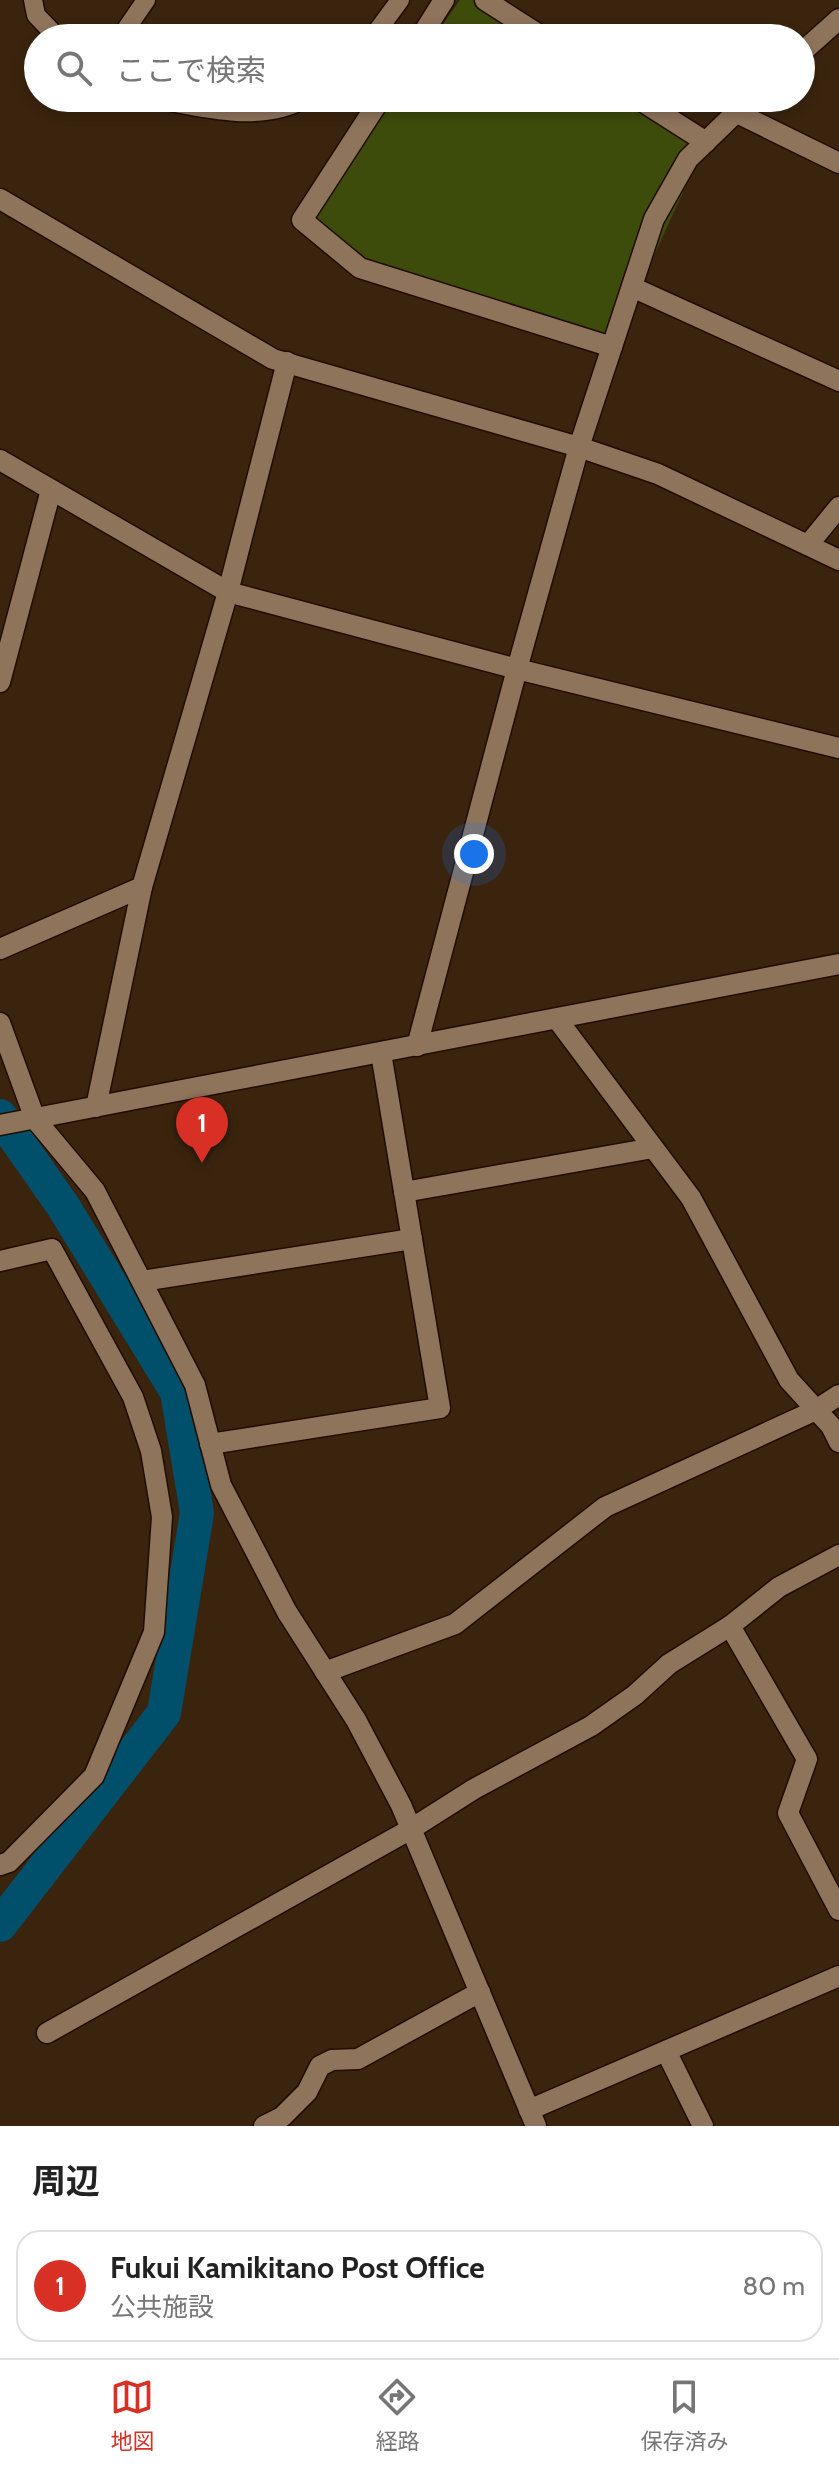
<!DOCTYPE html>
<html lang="ja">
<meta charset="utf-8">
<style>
:root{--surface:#fff;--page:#f6f6f6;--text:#222;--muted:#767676;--line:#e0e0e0;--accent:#d93025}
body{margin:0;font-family:Cabin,"Noto Sans JP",sans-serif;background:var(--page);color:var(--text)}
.you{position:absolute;left:474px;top:854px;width:28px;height:28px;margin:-20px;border:6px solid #fff;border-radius:50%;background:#1a73e8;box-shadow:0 0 0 12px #1a73e833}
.badge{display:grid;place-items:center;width:52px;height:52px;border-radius:50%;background:var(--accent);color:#fff;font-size:26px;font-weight:700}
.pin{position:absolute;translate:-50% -66px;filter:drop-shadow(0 2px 4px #0008)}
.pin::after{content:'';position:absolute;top:42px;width:28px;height:24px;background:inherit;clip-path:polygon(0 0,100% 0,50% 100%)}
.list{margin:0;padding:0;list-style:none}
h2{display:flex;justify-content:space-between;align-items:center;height:104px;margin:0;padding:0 32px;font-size:34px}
h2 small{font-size:26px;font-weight:400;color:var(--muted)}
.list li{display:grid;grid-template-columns:52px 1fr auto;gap:24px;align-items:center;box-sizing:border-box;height:112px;margin:0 16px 16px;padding:0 16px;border:2px solid var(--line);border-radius:24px}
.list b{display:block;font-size:30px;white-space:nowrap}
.list p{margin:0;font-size:26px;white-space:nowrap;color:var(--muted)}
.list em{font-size:26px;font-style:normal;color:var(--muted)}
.icon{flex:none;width:44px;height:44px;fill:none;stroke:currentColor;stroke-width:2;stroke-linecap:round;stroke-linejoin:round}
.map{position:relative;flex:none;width:839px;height:2126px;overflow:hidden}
.search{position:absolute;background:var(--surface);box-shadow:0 4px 12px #0003;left:24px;right:24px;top:24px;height:88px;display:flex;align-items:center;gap:20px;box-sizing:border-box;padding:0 28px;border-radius:44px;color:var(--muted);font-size:30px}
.sheet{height:232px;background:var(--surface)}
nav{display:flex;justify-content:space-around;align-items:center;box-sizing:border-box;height:112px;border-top:2px solid var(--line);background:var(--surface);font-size:22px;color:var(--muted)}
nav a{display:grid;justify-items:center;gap:4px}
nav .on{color:var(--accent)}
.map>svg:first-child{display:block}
.green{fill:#3e4c0b}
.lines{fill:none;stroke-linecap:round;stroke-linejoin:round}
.canal{stroke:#004f6b;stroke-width:34}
.service-casing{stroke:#210c00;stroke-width:21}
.minor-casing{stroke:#210c00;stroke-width:23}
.service{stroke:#8f745c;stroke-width:18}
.minor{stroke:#8f745c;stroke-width:20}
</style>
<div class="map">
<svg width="839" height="2126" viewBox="0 0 839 2126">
<rect width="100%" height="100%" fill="#3a240e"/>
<!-- green -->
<g class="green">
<path d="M460 0H485L544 38H433Z"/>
<path d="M390 98H637L706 142 612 347 377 274 302 220Z"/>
</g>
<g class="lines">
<!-- canal -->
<path class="canal" d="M0 1116 63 1206 177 1392 197 1513 164 1713 0 1925"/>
<defs>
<g id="service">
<path d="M33 0 36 15 58 38"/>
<path d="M120 38 146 0"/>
<path d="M372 38 400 0"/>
<path d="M150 98C199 107 260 125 306 98"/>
</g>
<g id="minor">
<path d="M485 0 544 38"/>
<path d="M420 38 444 0"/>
<path d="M801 53 839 19"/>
<path d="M381 98 302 220 360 268 612 347"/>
<path d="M637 98 706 142"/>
<path d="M735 112 839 163"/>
<path d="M0 199 273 359 579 447 658 474 839 560"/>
<path d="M632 287 839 381"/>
<path d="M0 460 228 592 517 669 839 748"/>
<path d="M808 545 839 507"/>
<path d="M0 682 51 490"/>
<path d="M0 949 142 887 228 592 287 362"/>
<path d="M557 1019 691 1198 789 1380 831 1426 839 1442"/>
<path d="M0 1023 35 1119 95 1191 195 1385 221 1485 287 1612 356 1720 401 1805 536 2126"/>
<path d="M417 1046 517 669 579 447 654 219 688 159 751 98"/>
<path d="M96 1107 142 887"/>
<path d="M0 1125 839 964"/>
<path d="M404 1192 653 1148"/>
<path d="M0 1261 52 1249 133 1397 151 1451 162 1517 154 1632 94 1776 9 1862 0 1865"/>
<path d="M142 1281 412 1239"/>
<path d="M210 1444 440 1408 381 1053"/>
<path d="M730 1626 807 1759 788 1813 839 1910"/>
<path d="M325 1672 455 1624 605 1507 816 1410 839 1395"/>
<path d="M47 2033 411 1829 474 1789 591 1726 635 1695 669 1664 730 1626 779 1587 839 1555"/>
<path d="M666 2051 703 2126"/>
<path d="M529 2110 839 1976"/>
<path d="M264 2126 282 2117 307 2092 320 2066 332 2060 358 2059 480 1992"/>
</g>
</defs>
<!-- service casing -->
<use href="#service" class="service-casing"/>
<!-- minor casing -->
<use href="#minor" class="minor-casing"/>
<!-- service -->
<use href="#service" class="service"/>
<!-- minor -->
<use href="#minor" class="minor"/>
</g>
</svg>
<div class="you"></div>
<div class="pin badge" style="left:202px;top:1163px">1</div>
<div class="search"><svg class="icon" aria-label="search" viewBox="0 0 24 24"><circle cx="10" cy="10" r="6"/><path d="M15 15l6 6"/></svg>ここで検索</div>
</div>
<section class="sheet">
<h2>周辺<small></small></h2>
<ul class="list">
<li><span class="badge">1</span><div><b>Fukui Kamikitano Post Office</b><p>公共施設</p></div><em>80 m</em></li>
</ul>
</section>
<nav>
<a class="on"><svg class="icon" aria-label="map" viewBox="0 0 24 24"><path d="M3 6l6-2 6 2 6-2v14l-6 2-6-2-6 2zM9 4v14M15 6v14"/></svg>地図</a>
<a><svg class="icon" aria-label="directions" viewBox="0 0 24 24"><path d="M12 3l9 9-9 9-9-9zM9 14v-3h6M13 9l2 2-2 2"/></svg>経路</a>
<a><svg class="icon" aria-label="saved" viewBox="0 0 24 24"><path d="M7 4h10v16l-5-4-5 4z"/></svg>保存済み</a>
</nav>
